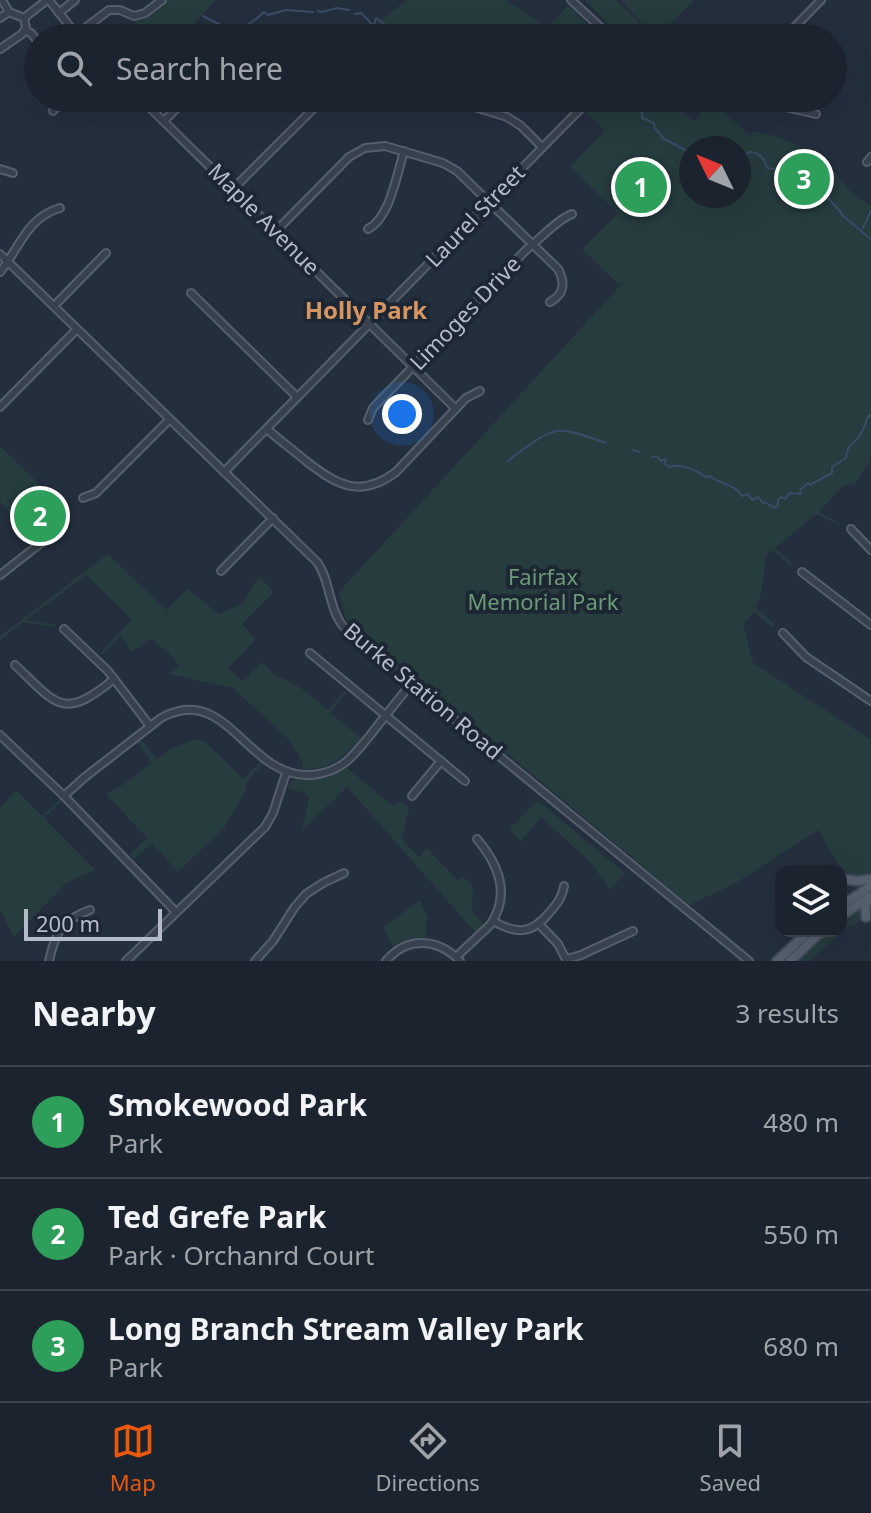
<!DOCTYPE html>
<meta charset="utf-8">
<style>
:root{--surface:#1b232e;--page:#242b36;--text:#f1f3f6;--muted:#a0a4aa;--line:#39404a;--accent:#ea580c}
body{margin:0;font-family:"Noto Sans",sans-serif;background:var(--page);color:var(--text)}
.controls{position:absolute;right:24px;bottom:24px;display:grid;overflow:hidden;border-radius:16px;box-shadow:0 8px 32px #0002}
.controls button{width:72px;height:72px;display:grid;place-items:center;padding:0;border:0;border-bottom:2px solid var(--line);background:var(--surface);color:var(--text);font:40px sans-serif}
.compass{position:absolute;left:679px;top:136px;width:72px;height:72px;border-radius:50%;background:var(--surface);box-shadow:0 8px 32px #0002;rotate:313deg}
.scale{position:absolute;left:24px;bottom:20px;width:138px;box-sizing:border-box;padding-left:8px;border:4px solid #b4bcc9;border-top:0;font-size:22px;line-height:28px;white-space:nowrap;color:#b4bcc9;-webkit-text-stroke:6px #1d2633;paint-order:stroke}
.you{position:absolute;left:402px;top:414px;width:28px;height:28px;margin:-20px;border:6px solid #fff;border-radius:50%;background:#1a73e8;box-shadow:0 0 0 12px #1a73e833}
.badge{display:grid;place-items:center;width:52px;height:52px;border-radius:50%;background:var(--accent);color:#fff;font-size:26px;font-weight:700}
.pin{position:absolute;translate:-50% -50%;border:4px solid #fff;box-shadow:0 2px 8px #0006}
.list{margin:0;padding:0;list-style:none}
h2{display:flex;justify-content:space-between;align-items:center;height:104px;margin:0;padding:0 32px;font-size:34px}
h2 small{font-size:26px;font-weight:400;color:var(--muted)}
.list li{display:grid;grid-template-columns:52px 1fr auto;gap:24px;align-items:center;box-sizing:border-box;height:112px;padding:0 32px;border-top:2px solid var(--line)}
.list b{display:block;font-size:30px;white-space:nowrap}
.list p{margin:0;font-size:26px;white-space:nowrap;color:var(--muted)}
.list em{font-size:26px;font-style:normal;color:var(--muted)}
.icon{flex:none;width:44px;height:44px;fill:none;stroke:currentColor;stroke-width:2;stroke-linecap:round;stroke-linejoin:round}
.map{position:relative;flex:none;width:871px;height:961px;overflow:hidden}
.search{position:absolute;background:var(--surface);box-shadow:0 8px 32px #0002;left:24px;right:24px;top:24px;height:88px;display:flex;align-items:center;gap:20px;box-sizing:border-box;padding:0 28px;border-radius:44px;color:var(--muted);font-size:30px}
.sheet{height:440px;background:var(--surface)}
nav{display:flex;justify-content:space-around;align-items:center;box-sizing:border-box;height:112px;border-top:2px solid var(--line);background:var(--surface);font-size:22px;color:var(--muted)}
nav a{display:grid;justify-items:center;gap:4px}
nav .on{color:var(--accent)}
.map>svg:first-child{display:block}
.green{fill:#263c3f;fill-rule:evenodd}
.lines{fill:none;stroke-linecap:round;stroke-linejoin:round}
.stream{stroke:#394c67;stroke-width:2}
.minor-casing{stroke:#565f6c;stroke-width:10}
.major-casing{stroke:#414a57;stroke-width:12}
.minor{stroke:#38414e;stroke-width:6}
.major{stroke:#56606e;stroke-width:8}
.labels{text-anchor:middle;stroke-width:8;stroke-linejoin:round;paint-order:stroke}
.street-label{font-size:22px;fill:#b4bcc9;stroke:#1d2633}
.park-label{font-size:22px;fill:#6b9a76;stroke:#1d2633}
.neighbourhood-label{font-size:24px;font-weight:bold;fill:#d59563;stroke:#1d2633}
</style>
<div class="map">
<svg width="871" height="961" viewBox="0 0 871 961">
<rect width="100%" height="100%" fill="#242f3e"/>
<!-- green -->
<g class="green">
<path d="M162 0H216L180 38H156L143 35 130 14 138 15Z"/>
<path d="M407 0H505L548 27 568 6 602 38 359 37Z"/>
<path d="M585 0H616L640 24 644 34 650 32 659 38H622Z"/>
<path d="M621 0H695L665 28 658 32C643 29 631 11 621 0Z"/>
<path d="M600 98H668L694 121 701 114 691 104 713 101 750 136 754 131C785 139 799 144 825 163L826 162 851 192 871 206V457L869 461 871 466 867 464 855 484 843 486 819 512 840 523 839 525 816 514 775 548 793 564 791 566 772 550 766 555 761 594 756 608 775 624 772 627 754 612 743 625 753 663 871 740V872C843 888 830 847 818 830L736 883 689 905 346 619 339 592 629 276 619 285 582 249 618 213 570 167 605 131 586 112ZM691 148H739V196H691Z"/>
<path d="M0 446 70 514 37 539 0 503Z"/>
<path d="M108 554 166 610 188 589 219 614 242 604 259 576 274 592 242 624 256 639 228 668 243 681 262 662 274 674 301 688 328 710 345 691 347 692 330 713 361 738C344 758 329 770 302 769L303 763 289 740 233 688 169 674 179 665 167 651 151 639 132 652 120 636 102 655 100 653 132 619 86 575 26 620 55 625V627L23 622 0 640V636Z"/>
<path d="M141 739 157 759 171 749 195 739 205 742 243 779 261 761 264 763 246 782 247 788 224 828 178 872 152 843 134 859 130 855 147 838 106 794 124 784 152 763 137 742Z"/>
<path d="M347 768 392 805 402 801 409 808 402 840 419 857 427 848 458 881 463 877 473 886 472 911 484 925 476 933 347 787 302 830 309 798 305 793 288 788 290 782 295 779H323Z"/>
<path d="M16 790 42 816 60 799 61 801 44 818 95 870 66 883 14 937 0 910V808Z"/>
<path d="M538 801 625 873 610 890 592 864 541 817 521 841 509 829Z"/>
<path d="M420 900 428 919 425 925 427 937 409 939 394 946 390 942 384 927Z"/>
<path d="M871 900V916L847 928 809 961H794L827 931H841V920Z"/>
</g>
<g class="lines">
<!-- stream -->
<g class="stream">
<path d="M318 11 322 12 337 8 349 10"/>
<path d="M355 14 361 13 374 26 376 18 391 29C407 22 410 32 424 36 432 39 444 38 452 38"/>
<path d="M203 16C229 30 240 35 264 12L268 15 286 10 313 12"/>
<path d="M629 98 633 103 642 106V118L654 123V127L664 139 687 151 692 147 696 148"/>
<path d="M739 172 745 169 744 161 748 152C758 151 765 159 767 168 777 170 796 170 802 174 811 179 817 186 826 190L827 197 840 211 842 215 871 239"/>
<path d="M863 228 871 211"/>
<path d="M633 450 639 452"/>
<path d="M652 457 657 456 661 461 666 459 665 464 669 467C681 463 696 470 706 477L709 476C720 484 735 484 742 496L748 494 752 500 758 497 763 503 765 502 774 508 778 505V500L781 497 785 499 790 493 801 494 800 490 808 483 810 485 832 473V467L846 458C847 443 854 446 860 435 864 429 866 421 869 415L871 417"/>
<path d="M508 461C518 453 545 432 557 431 570 429 593 439 606 443"/>
</g>
<defs>
<g id="minor">
<path d="M2 0 9 12"/>
<path d="M49 0 79 38"/>
<path d="M571 0 612 38"/>
<path d="M59 13 75 0"/>
<path d="M0 18 9 12 24 18 26 28 22 34 0 49"/>
<path d="M24 18 47 0"/>
<path d="M25 31 31 33 38 42"/>
<path d="M76 35 109 10H120L134 16 145 13 162 0"/>
<path d="M784 38 821 0"/>
<path d="M140 98 456 409"/>
<path d="M446 98 507 117 521 126 542 147"/>
<path d="M766 98 781 106 816 114"/>
<path d="M53 111 66 98"/>
<path d="M164 121 187 98"/>
<path d="M867 162 871 157"/>
<path d="M0 169 13 173"/>
<path d="M234 188 324 98"/>
<path d="M368 229C390 218 397 174 404 151"/>
<path d="M276 231 349 157 365 148 385 146 443 163 457 171 558 269C565 282 565 294 550 302"/>
<path d="M0 254 317 562C330 580 328 603 340 622 343 627 348 631 353 636L749 961"/>
<path d="M0 272C19 249 27 217 60 208"/>
<path d="M191 293 297 397"/>
<path d="M54 306 106 253"/>
<path d="M0 407 76 330"/>
<path d="M368 420 373 408 527 249C540 239 558 219 572 214"/>
<path d="M267 429C279 440 293 450 306 461 337 485 360 499 396 472L466 398 480 391"/>
<path d="M224 472 591 98"/>
<path d="M83 498 96 493 169 420"/>
<path d="M851 529 871 550"/>
<path d="M221 571 273 518"/>
<path d="M802 572 871 625"/>
<path d="M0 575 41 543 46 534"/>
<path d="M64 629 108 671 150 726"/>
<path d="M783 633 806 657 871 701"/>
<path d="M310 653 465 781"/>
<path d="M15 665C57 705 63 721 114 679"/>
<path d="M0 735 64 796 176 912"/>
<path d="M64 796 85 777 161 718C226 682 246 775 307 775 321 775 336 770 347 761 355 754 361 746 368 738 382 720 396 702 411 684"/>
<path d="M412 796 441 761"/>
<path d="M493 921C516 934 531 935 549 913 557 904 562 898 564 886"/>
<path d="M539 924 558 944 567 961"/>
<path d="M456 957 490 925C511 895 499 865 477 839"/>
<path d="M567 959 581 955 633 931"/>
<path d="M49 961C55 933 62 920 90 910"/>
<path d="M126 961 265 827 273 813 286 773"/>
<path d="M255 961 273 941 294 908 306 894 323 883 344 873"/>
<path d="M386 961C407 936 438 938 460 961"/>
</g>
<g id="major">
<path d="M843 879 858 881 871 879"/>
<path d="M841 906 871 886"/>
<path d="M841 916 871 896"/>
<path d="M866 917 865 908 868 898"/>
<path d="M777 961 809 931"/>
<path d="M790 961 822 931"/>
</g>
</defs>
<!-- minor casing -->
<use href="#minor" class="minor-casing"/>
<!-- major casing -->
<use href="#major" class="major-casing"/>
<!-- minor -->
<use href="#minor" class="minor"/>
<!-- major -->
<use href="#major" class="major"/>
</g>
<g class="labels">
<!-- street labels -->
<g class="street-label">
<text transform="translate(475 216) rotate(-46)" y="8">Laurel Street</text>
<text transform="translate(264 219) rotate(45)" y="8">Maple Avenue</text>
<text transform="translate(465 313) rotate(-46)" y="8">Limoges Drive</text>
<text transform="translate(423 691) rotate(40)" y="8">Burke Station Road</text>
</g>
<!-- park labels -->
<g class="park-label">
<text x="543" y="585">Fairfax<tspan x="543" dy="25">Memorial Park</tspan></text>
</g>
<!-- neighbourhood labels -->
<g class="neighbourhood-label">
<text x="366" y="319">Holly Park</text>
</g>
</g>
</svg>
<div class="controls">
<button><svg class="icon" aria-label="layers" viewBox="0 0 24 24"><path d="M12 4l9 5-9 5-9-5zM3 14l9 5 9-5"/></svg></button>
</div>
<svg class="compass" viewBox="-18 -18 36 36"><path d="M0-13l5 13h-10z" fill="#e53935"/><path d="M0 13l5-13h-10z" fill="#a0a4aa"/></svg>
<div class="scale">200 m</div>
<div class="you"></div>
<div class="pin badge" style="left:641px;top:187px;background:#2e9e5b">1</div>
<div class="pin badge" style="left:40px;top:516px;background:#2e9e5b">2</div>
<div class="pin badge" style="left:804px;top:179px;background:#2e9e5b">3</div>
<div class="search"><svg class="icon" aria-label="search" viewBox="0 0 24 24"><circle cx="10" cy="10" r="6"/><path d="M15 15l6 6"/></svg>Search here</div>
</div>
<section class="sheet">
<h2>Nearby<small>3 results</small></h2>
<ul class="list">
<li><span class="badge" style="background:#2e9e5b">1</span><div><b>Smokewood Park</b><p>Park</p></div><em>480 m</em></li>
<li><span class="badge" style="background:#2e9e5b">2</span><div><b>Ted Grefe Park</b><p>Park · Orchanrd Court</p></div><em>550 m</em></li>
<li><span class="badge" style="background:#2e9e5b">3</span><div><b>Long Branch Stream Valley Park</b><p>Park</p></div><em>680 m</em></li>
</ul>
</section>
<nav>
<a class="on"><svg class="icon" aria-label="map" viewBox="0 0 24 24"><path d="M3 6l6-2 6 2 6-2v14l-6 2-6-2-6 2zM9 4v14M15 6v14"/></svg>Map</a>
<a><svg class="icon" aria-label="directions" viewBox="0 0 24 24"><path d="M12 3l9 9-9 9-9-9zM9 14v-3h6M13 9l2 2-2 2"/></svg>Directions</a>
<a><svg class="icon" aria-label="saved" viewBox="0 0 24 24"><path d="M7 4h10v16l-5-4-5 4z"/></svg>Saved</a>
</nav>
